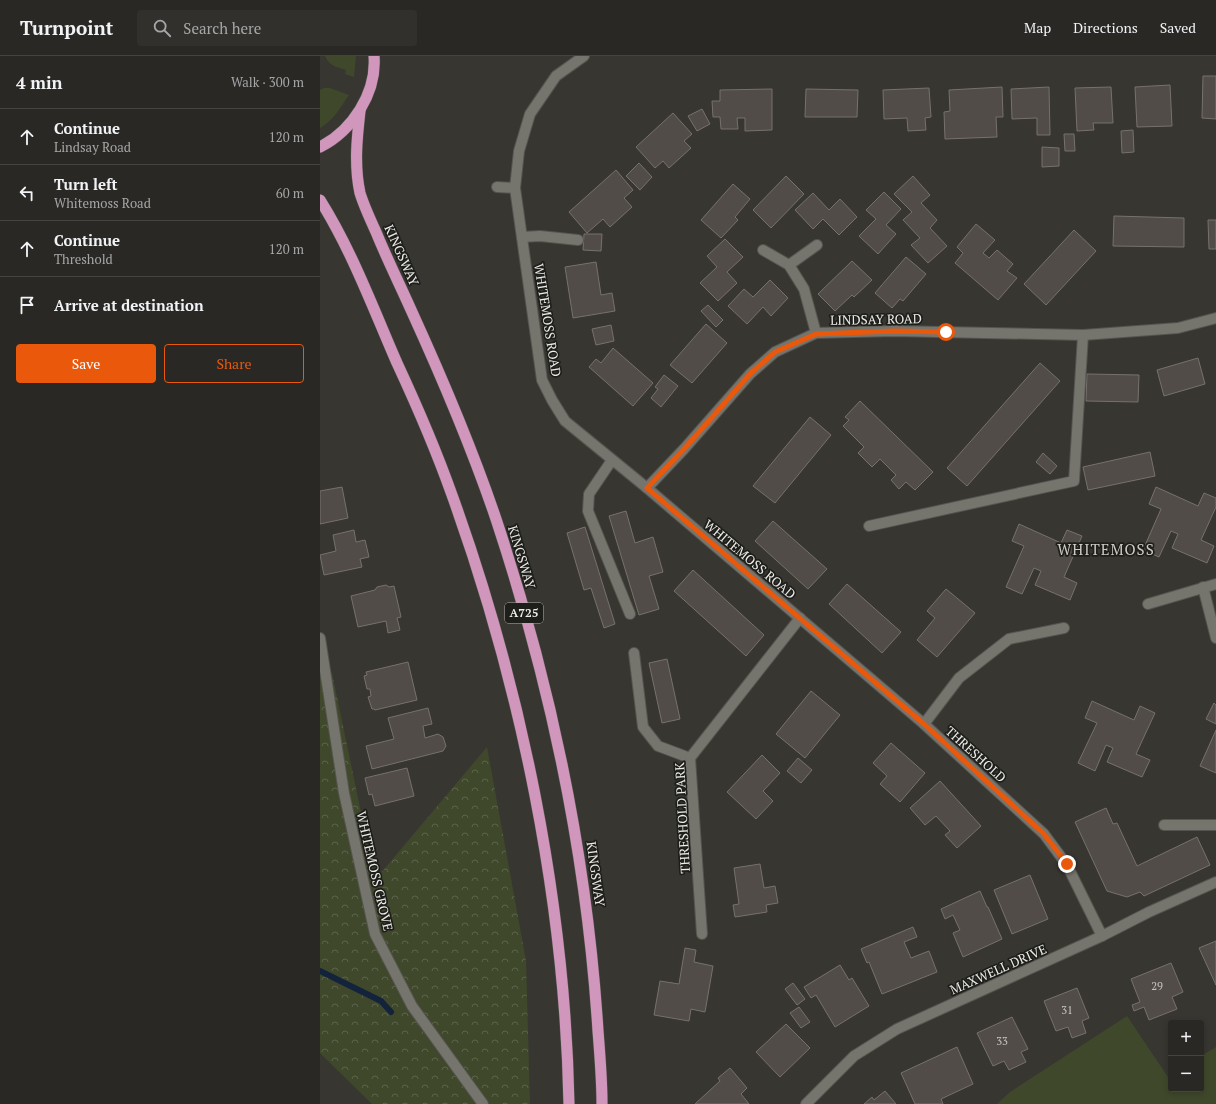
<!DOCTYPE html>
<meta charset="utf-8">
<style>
:root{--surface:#292825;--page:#31302d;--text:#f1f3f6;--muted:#a5a6a7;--line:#454442;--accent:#ea580c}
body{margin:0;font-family:"PT Serif",serif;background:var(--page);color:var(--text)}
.controls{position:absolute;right:12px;bottom:12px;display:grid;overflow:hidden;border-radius:4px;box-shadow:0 2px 6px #0003}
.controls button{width:36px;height:36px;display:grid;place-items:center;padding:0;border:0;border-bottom:1px solid var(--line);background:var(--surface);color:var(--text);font:20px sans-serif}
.stop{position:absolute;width:12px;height:12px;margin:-9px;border:3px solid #ea580c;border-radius:50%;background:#fff}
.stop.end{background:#ea580c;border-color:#fff;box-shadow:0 1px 4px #0008}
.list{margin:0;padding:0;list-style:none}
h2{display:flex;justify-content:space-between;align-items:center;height:52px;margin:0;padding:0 16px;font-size:17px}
h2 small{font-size:13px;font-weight:400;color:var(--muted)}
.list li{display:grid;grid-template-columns:26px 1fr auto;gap:12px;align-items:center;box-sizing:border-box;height:56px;padding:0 16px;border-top:1px solid var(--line)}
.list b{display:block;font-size:15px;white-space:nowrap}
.list p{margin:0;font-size:13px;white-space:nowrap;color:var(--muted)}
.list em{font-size:13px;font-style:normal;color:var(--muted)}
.actions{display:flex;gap:8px;padding:12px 16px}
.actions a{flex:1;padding:9px 0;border:1px solid var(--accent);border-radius:4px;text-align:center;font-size:14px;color:var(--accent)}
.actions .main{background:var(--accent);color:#fff}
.icon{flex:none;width:22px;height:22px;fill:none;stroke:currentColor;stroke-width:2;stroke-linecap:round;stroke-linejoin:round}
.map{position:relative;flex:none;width:896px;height:1048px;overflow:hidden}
header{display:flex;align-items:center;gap:24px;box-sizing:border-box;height:56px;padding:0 20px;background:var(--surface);border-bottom:1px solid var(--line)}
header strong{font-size:19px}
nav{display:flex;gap:22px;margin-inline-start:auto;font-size:14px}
.search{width:280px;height:36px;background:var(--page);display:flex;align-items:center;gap:10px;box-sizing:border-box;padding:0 14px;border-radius:4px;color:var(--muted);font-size:15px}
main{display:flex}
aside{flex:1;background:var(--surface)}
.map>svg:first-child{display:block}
.green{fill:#3f482b}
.forest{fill:url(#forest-crowns)}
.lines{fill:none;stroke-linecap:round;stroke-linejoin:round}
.stream{stroke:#13233b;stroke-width:6}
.building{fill:#514c48;stroke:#77716c}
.service-casing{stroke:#55544e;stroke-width:12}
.minor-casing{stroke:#55544e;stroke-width:12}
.trunk-casing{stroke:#55544e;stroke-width:12}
.service{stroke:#75746d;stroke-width:10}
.minor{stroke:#75746d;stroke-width:10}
.trunk{stroke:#d096bc;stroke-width:11}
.route{stroke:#ea580c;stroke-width:5}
.labels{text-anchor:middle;stroke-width:3.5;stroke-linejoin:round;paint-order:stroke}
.number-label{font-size:11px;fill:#c6c4c1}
.shield{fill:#1e1e1b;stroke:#afaeab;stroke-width:1}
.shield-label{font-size:12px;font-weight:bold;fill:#edece9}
.street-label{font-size:13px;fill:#edece9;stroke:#1e1e1b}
.quarter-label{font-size:15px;letter-spacing:1px;fill:#cdcbc4;stroke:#1e1e1b}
</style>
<header>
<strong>Turnpoint</strong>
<div class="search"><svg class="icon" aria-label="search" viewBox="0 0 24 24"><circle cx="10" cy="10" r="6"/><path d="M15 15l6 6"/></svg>Search here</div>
<nav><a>Map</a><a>Directions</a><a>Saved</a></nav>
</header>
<main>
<aside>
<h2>4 min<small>Walk · 300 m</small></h2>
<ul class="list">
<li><svg class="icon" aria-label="ahead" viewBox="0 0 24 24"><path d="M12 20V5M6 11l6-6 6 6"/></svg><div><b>Continue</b><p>Lindsay Road</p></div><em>120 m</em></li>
<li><svg class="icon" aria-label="left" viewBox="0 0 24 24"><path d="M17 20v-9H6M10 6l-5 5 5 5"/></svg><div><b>Turn left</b><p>Whitemoss Road</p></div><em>60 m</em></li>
<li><svg class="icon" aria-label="ahead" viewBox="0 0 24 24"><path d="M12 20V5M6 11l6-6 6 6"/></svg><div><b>Continue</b><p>Threshold</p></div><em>120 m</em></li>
<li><svg class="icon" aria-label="arrive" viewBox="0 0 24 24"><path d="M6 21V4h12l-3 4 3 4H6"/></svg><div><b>Arrive at destination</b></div></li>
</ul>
<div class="actions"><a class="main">Save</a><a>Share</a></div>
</aside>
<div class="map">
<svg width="896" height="1048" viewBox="0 0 896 1048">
<defs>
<pattern id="forest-crowns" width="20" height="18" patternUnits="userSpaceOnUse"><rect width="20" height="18" fill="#3f482b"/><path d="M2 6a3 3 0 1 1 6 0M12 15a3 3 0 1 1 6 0" fill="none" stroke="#5b634a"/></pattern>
</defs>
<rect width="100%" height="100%" fill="#373631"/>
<!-- green -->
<g class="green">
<path d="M5 0H36L34 21 25 18 26 14C17 11 9 10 5 0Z"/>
<path d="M4 32H10L29 39C21 51 13 65 0 72V34Z"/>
<path d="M807 960 848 1021 851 1019V1033H881V1000L896 991V1048H677L690 1036Z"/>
</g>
<!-- forest -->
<path class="forest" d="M12 617 55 824 167 691 206 905 210 1048H52L0 997V620Z"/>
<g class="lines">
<!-- stream -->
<path class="stream" d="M0 915 61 945 71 956"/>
</g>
<!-- building -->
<g class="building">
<path d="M883 20H896V63L882 62Z"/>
<path d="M850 29 852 70 817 71 815 31Z"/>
<path d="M682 31 683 61H676L677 81 625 83 624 56 630 55 629 34Z"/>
<path d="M729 31 730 79H717V62L692 63 691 33Z"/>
<path d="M791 31 793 67H773L774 74 757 75 755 32Z"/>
<path d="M609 32 611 61 605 62 606 74 588 75 587 62 564 63 563 34Z"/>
<path d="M452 33V74L425 75V62H417L418 73H401L400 61H393L392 45H400V34Z"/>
<path d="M486 33 538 34 537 61H485Z"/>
<path d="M382 53 390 68 377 75 368 60Z"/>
<path d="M353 57 372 78 364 85 371 92 349 112 343 105 335 112 316 91Z"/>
<path d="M813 74 814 96 802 97 801 75Z"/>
<path d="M744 78H754L755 95H745Z"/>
<path d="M722 91 739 92V110L722 111Z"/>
<path d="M319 107 332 121 320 134 306 120Z"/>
<path d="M296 114 313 134 304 142 312 151 290 171 283 163 267 177 249 156Z"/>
<path d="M466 120 484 138 451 172 433 154Z"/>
<path d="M593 120 610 139 601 147 617 164 610 172 627 190 608 207 591 189 600 182 583 164 592 156 574 138Z"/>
<path d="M413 128 430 143 415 161 418 164 401 182 381 164Z"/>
<path d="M564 136 581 153 566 169 576 178 558 198 539 180 556 163 546 154Z"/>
<path d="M493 137 509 154 520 143 537 161 519 179 503 163 493 173 475 154Z"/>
<path d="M794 160 864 162V191L793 190Z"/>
<path d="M888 164H896V193H889Z"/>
<path d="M656 168 675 184 663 197 669 202 677 194 693 208 687 215 697 222 678 244 635 207 643 197 637 191Z"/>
<path d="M754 174 776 195 726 249 704 228Z"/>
<path d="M264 178H282L281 195 263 194Z"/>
<path d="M405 183 423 201 407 216 417 227 398 245 380 227 397 211 387 200Z"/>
<path d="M586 201 606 218 583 245 580 243 572 252 555 237Z"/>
<path d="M532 205 552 224 534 241 532 239 515 255 498 238Z"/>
<path d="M276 206 281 239 292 237 295 255 253 262 245 211Z"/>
<path d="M450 224 468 242 451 260 443 251 427 268 408 250 424 233 433 241Z"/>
<path d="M388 249 403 264 396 271 381 255Z"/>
<path d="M386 268 407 287 372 327 350 309Z"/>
<path d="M291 269 294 285 276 289 272 273Z"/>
<path d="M293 292 333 327 313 350 269 311 276 303 281 307Z"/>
<path d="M878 302 885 328 844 340 837 314Z"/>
<path d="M720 307 740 325 647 430 627 412Z"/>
<path d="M767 318 819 319 818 346 766 345Z"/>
<path d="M344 319 358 330 341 351 331 342 338 333 335 331Z"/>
<path d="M540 345 613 416 595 434 586 426 579 433 571 424 576 419 560 403 552 411 538 397 544 391 523 370 529 364 525 361Z"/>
<path d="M490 361 511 379 455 447 433 430Z"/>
<path d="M830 396 835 420 768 434 763 411Z"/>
<path d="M723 397 737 410 730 418 716 406Z"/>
<path d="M22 431 28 462 0 468V435Z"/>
<path d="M836 431 878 450 884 437 896 442V451L881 484 894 490 887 507 852 492 858 478 851 475 839 501 823 494 841 453 829 448Z"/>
<path d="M306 455 315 487 333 481 343 516 329 520 339 553 319 559 289 460Z"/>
<path d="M453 465 507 513 488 533 435 485Z"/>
<path d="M699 468 741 487 747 474 762 480 744 521 757 527 750 544 715 529 721 515 714 512 702 538 686 531 704 490 692 485Z"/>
<path d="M265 471 295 568 284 572 271 532 264 534 247 477Z"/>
<path d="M34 474 36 486 45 484 49 501 40 503 42 511 4 519 0 499 16 495 13 479Z"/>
<path d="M373 514 444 579 426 600 354 535Z"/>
<path d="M527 528 581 576 562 597 509 548Z"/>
<path d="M66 529 69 531 74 530 81 561 77 562 80 574 68 577 66 565 38 571 31 540 55 534 57 531Z"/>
<path d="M626 533 655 557 617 601 597 584 615 562 607 555Z"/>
<path d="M347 603 360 663 342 667 329 607Z"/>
<path d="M88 606 97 644 55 654 54 653H52L48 641 51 640 50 633H47L44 620 47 619 46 616Z"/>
<path d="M491 635 520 659 485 702 456 678Z"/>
<path d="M772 645 814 664 820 650 835 657 816 698 830 704 822 721 787 706 793 692 786 689 775 715 758 707 777 667 765 662Z"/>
<path d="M894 647 896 649V668L886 663Z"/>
<path d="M108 652 112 668 103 670 105 682 118 678 123 681 126 690 123 695 52 713 46 690 74 683 68 662Z"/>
<path d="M896 674V717L880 710Z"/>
<path d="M571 687 605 717 580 746 560 728 567 720 553 707Z"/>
<path d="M442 699 460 717 443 735 453 745 436 763 407 736Z"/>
<path d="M478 702 492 714 481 727 467 715Z"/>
<path d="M87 712 94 740 55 750 52 738 49 739 45 722Z"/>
<path d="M620 725 661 770 637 792 625 779 630 775 616 760 605 769 590 752Z"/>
<path d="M786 752 793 768 797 767 817 810 877 781 890 809 824 840 820 836 807 841 787 835 755 766Z"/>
<path d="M440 808 444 832 455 830 458 847 446 849 447 856 415 861 413 849 419 848 414 812Z"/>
<path d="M710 819 728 863 692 878 674 834Z"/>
<path d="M660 835 667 851H668L682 883 643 901 633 877 640 874 633 859 625 863 621 853Z"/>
<path d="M593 871 597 881 584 886 591 902 609 895 617 916 562 938 549 906 547 907 541 893Z"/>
<path d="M896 885V929L879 892Z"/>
<path d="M365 892 376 894 374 906 393 910 385 956 371 953 369 965 334 959 340 925 359 928Z"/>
<path d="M851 907 863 936 852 941 857 953 829 964 824 951 814 955 812 949 820 946 811 923Z"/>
<path d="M520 909 529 924 532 922 549 950 515 971 496 939 491 942 484 931Z"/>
<path d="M473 927 485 943 477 949 465 933Z"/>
<path d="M757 932 769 962 762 965 766 977 752 982 748 971 736 975 724 945Z"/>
<path d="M479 951 490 966 481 972 470 957Z"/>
<path d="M692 961 708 993 701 996 706 1006 689 1014 684 1005 673 1010 657 977Z"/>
<path d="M466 968 490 992 460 1021 436 996Z"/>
<path d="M637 991 653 1028 621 1043 623 1048H595L581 1017Z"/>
<path d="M410 1012 427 1032 421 1038 429 1048H375L400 1025 398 1022Z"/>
<path d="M565 1035 576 1048H544L552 1041 554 1044Z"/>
</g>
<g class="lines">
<defs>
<g id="service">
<path d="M177 131 195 132"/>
<path d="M202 181 220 180 258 184"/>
<path d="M292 404 269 438 268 455 310 558"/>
<path d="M549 470 754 425 763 279"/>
<path d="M314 597 323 671 338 690 370 702"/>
<path d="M844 769H896"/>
</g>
<g id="minor">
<path d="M264 0 236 20 210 58 199 95 195 132 222 324 232 344 245 365 327 432 604 668 724 778 747 809 782 880"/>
<path d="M443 194 469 209 484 233 496 277"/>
<path d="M469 209 497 189"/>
<path d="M327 432 364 393 430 318 455 296 496 277 574 275 763 279 858 272 896 262"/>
<path d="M883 531 896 582"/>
<path d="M828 548 896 528"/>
<path d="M0 582 24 737 55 878 92 950 163 1048"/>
<path d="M604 668 639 622 689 583 744 572"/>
<path d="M382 878 370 702 480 562"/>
<path d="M486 1048 534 1000 577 973 782 880 829 856 896 826"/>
</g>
<g id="trunk">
<path d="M40 55C37 82 34 109 40 137 44 150 50 163 56 176 67 203 80 229 92 256 123 324 152 392 176 463 231 629 267 801 278 975 280 1000 282 1024 282 1048"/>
<path d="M0 91C32 75 57 37 54 0"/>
<path d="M0 144C32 195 53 252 77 307 97 350 116 394 132 439 201 630 245 844 249 1048"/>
</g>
</defs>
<!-- service casing -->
<use href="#service" class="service-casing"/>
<!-- minor casing -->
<use href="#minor" class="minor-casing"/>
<!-- trunk casing -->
<use href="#trunk" class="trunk-casing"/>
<!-- service -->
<use href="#service" class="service"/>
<!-- minor -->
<use href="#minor" class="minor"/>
<!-- trunk -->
<use href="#trunk" class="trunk"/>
</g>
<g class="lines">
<!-- route -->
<path class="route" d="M626 276 574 275 496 278 455 296 430 318 364 393 327 432 604 668 724 778 747 808"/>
</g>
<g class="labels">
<!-- number labels -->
<g class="number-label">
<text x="837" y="934">29</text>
<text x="747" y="958">31</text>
<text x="682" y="989">33</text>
</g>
<!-- shield labels -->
<rect class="shield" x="185" y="547" width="38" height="20" rx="3"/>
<g class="shield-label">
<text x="204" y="561">A725</text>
</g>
<!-- street labels -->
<g class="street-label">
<text transform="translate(82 199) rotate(66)" y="5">KINGSWAY</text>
<text transform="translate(556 263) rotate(-1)" y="5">LINDSAY ROAD</text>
<text transform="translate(228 264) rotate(81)" y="5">WHITEMOSS ROAD</text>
<text transform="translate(202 501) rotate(73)" y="5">KINGSWAY</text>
<text transform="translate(430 503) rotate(40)" y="5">WHITEMOSS ROAD</text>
<text transform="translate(656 698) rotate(42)" y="5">THRESHOLD</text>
<text transform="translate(362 762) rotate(-93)" y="5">THRESHOLD PARK</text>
<text transform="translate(55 815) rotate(77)" y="5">WHITEMOSS GROVE</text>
<text transform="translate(276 818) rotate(82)" y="5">KINGSWAY</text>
<text transform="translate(678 913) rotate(-24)" y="5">MAXWELL DRIVE</text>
</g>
<!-- quarter labels -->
<g class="quarter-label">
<text x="786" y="499">WHITEMOSS</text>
</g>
</g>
</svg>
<div class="controls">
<button>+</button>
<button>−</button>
</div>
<div class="stop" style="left:626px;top:276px"></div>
<div class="stop end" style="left:747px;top:808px"></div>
</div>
</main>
